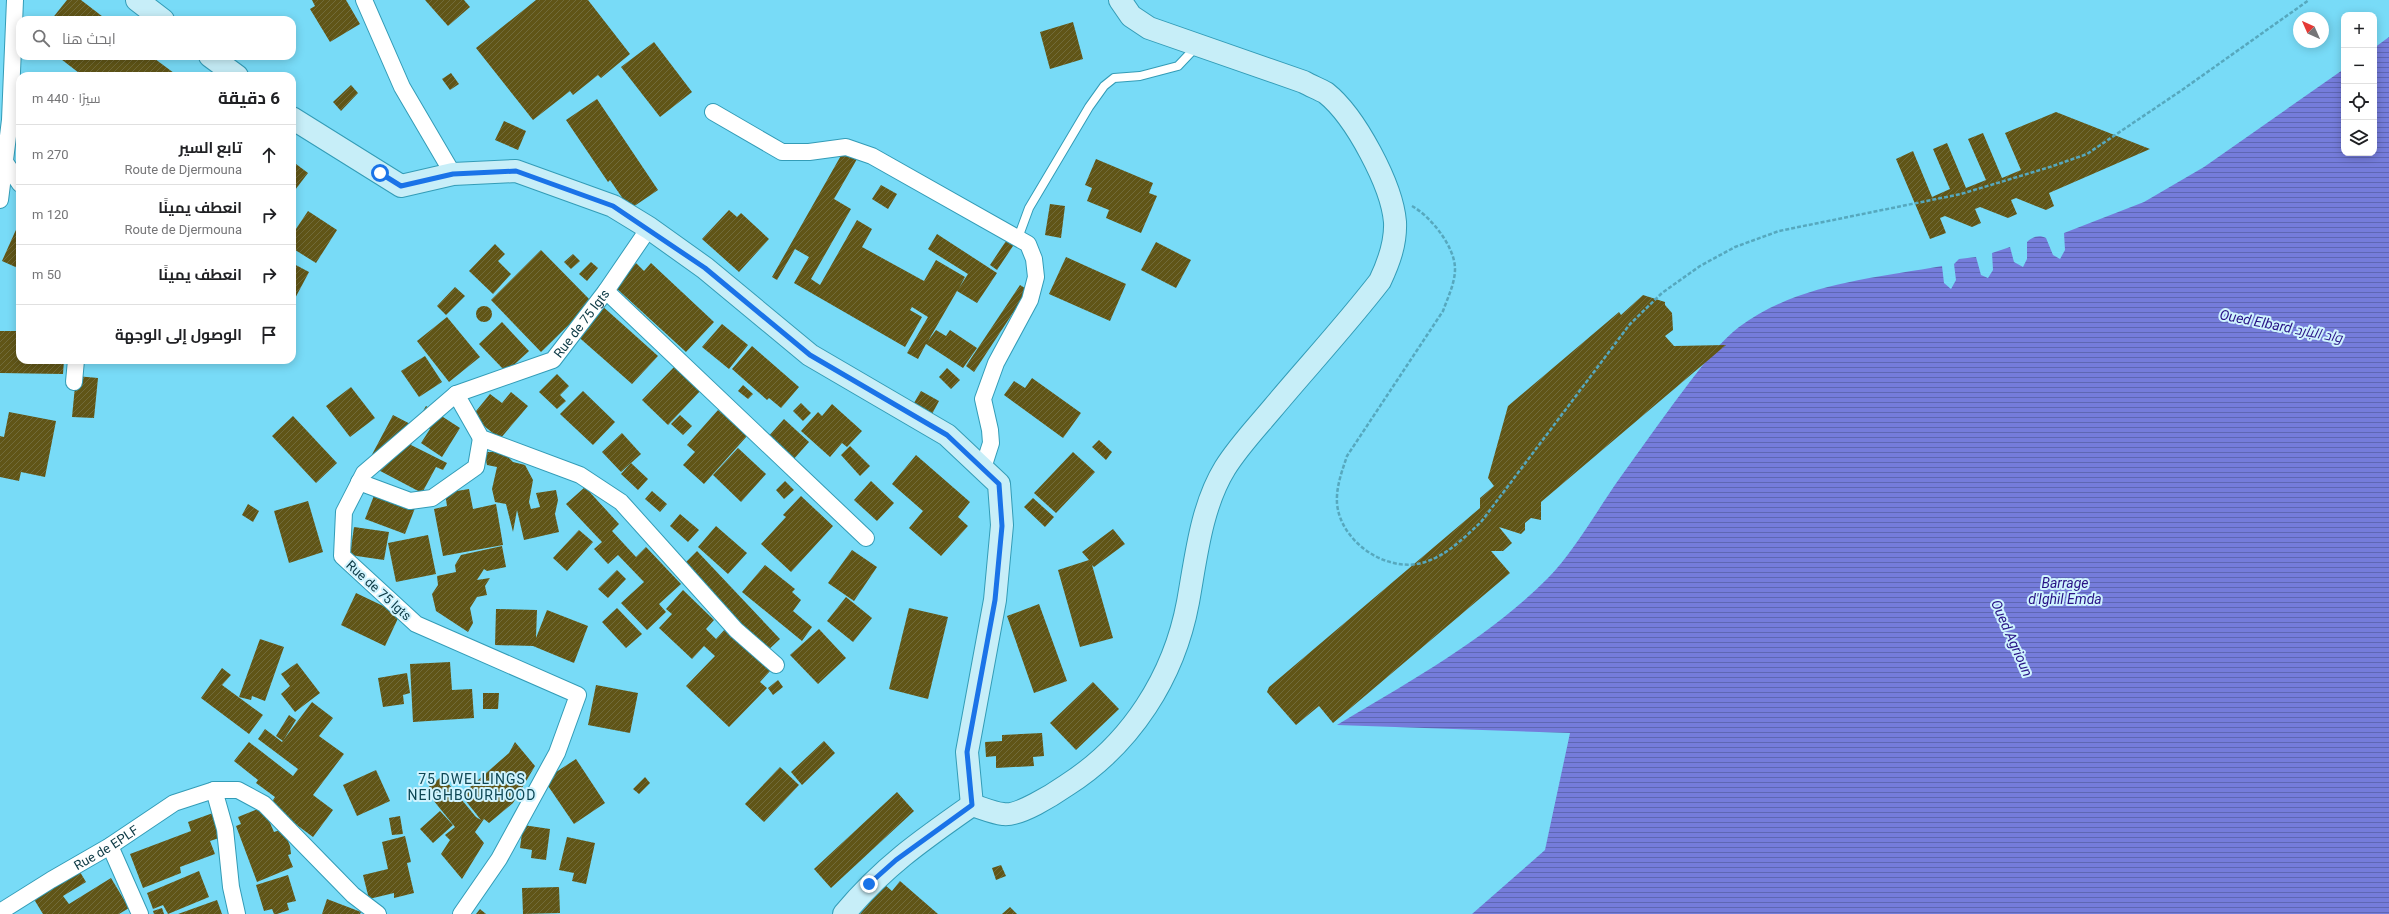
<!DOCTYPE html>
<html lang="ar">
<meta charset="utf-8">
<style>
:root{--surface:#fff;--page:#f6f6f6;--text:#202124;--muted:#757577;--line:#e0e0e0}
body{margin:0;font-family:Roboto,Cairo,sans-serif;background:var(--page);color:var(--text);direction:rtl}
.controls{position:absolute;right:12px;top:12px;display:grid;overflow:hidden;border-radius:8px;box-shadow:0 2px 10px #0003}
.controls button{width:36px;height:36px;display:grid;place-items:center;padding:0;border:0;border-bottom:1px solid var(--line);background:var(--surface);color:var(--text);font:20px sans-serif}
.compass{position:absolute;left:2293px;top:12px;width:36px;height:36px;border-radius:50%;background:var(--surface);box-shadow:0 2px 10px #0003;rotate:315deg}
.stop{position:absolute;width:12px;height:12px;margin:-9px;border:3px solid #1a73e8;border-radius:50%;background:#fff}
.stop.end{background:#1a73e8;border-color:#fff;box-shadow:0 1px 4px #0008}
.list{margin:0;padding:0;list-style:none}
h2{display:flex;justify-content:space-between;align-items:center;height:52px;margin:0;padding:0 16px;font-size:17px}
h2 small{font-size:13px;font-weight:400;color:var(--muted)}
.list li{display:grid;grid-template-columns:26px 1fr auto;gap:12px;align-items:center;box-sizing:border-box;height:60px;padding:0 16px;border-top:1px solid var(--line)}
.list b{display:block;font-size:15px;white-space:nowrap}
.list p{margin:0;font-size:13px;white-space:nowrap;color:var(--muted)}
.list em{font-size:13px;font-style:normal;color:var(--muted)}
.icon{flex:none;width:22px;height:22px;fill:none;stroke:currentColor;stroke-width:2;stroke-linecap:round;stroke-linejoin:round}
.map{position:relative;flex:none;width:2389px;height:914px;overflow:hidden;direction:ltr}
.search{position:absolute;background:var(--surface);box-shadow:0 2px 10px #0003;left:16px;top:16px;width:280px;height:44px;display:flex;align-items:center;gap:10px;box-sizing:border-box;padding:0 14px;border-radius:12px;color:var(--muted);font-size:15px}
.panel{position:absolute;background:var(--surface);box-shadow:0 2px 10px #0003;left:16px;top:72px;width:280px;height:292px;border-radius:12px;direction:rtl}
.map>svg:first-child{display:block}
.water{fill:url(#water-rules)}
.building{fill:url(#building-hatch)}
.lines{fill:none;stroke-linecap:round;stroke-linejoin:round}
.lane-casing{stroke:#339cb7;stroke-width:10}
.street-casing{stroke:#339cb7;stroke-width:18}
.secondary-casing{stroke:#339cb7;stroke-width:24}
.path{stroke:#56a8be;stroke-width:2.5;stroke-dasharray:4 2;stroke-linecap:butt}
.lane{stroke:#fff;stroke-width:8}
.street{stroke:#fff;stroke-width:16}
.secondary{stroke:#c7eef8;stroke-width:22}
.route{stroke:#1a73e8;stroke-width:5}
.labels{text-anchor:middle;stroke-width:4;stroke-linejoin:round;paint-order:stroke}
.street-label{font-size:13px;fill:#0c3944;stroke:#cff3fe}
.water-label{font-size:14px;font-style:italic;fill:#281285;stroke:#cff3fe}
.neighbourhood-label{font-size:14px;letter-spacing:1px;fill:#0d4654;stroke:#cff3fe}
</style>
<div class="map">
<svg width="2389" height="914" viewBox="0 0 2389 914">
<defs>
<pattern id="water-rules" width="6" height="5" patternUnits="userSpaceOnUse"><rect width="6" height="5" fill="#757cdb"/><path d="M0 2.5h6" fill="none" stroke="#5e67b3"/></pattern>
<pattern id="building-hatch" width="6" height="6" patternUnits="userSpaceOnUse"><rect width="6" height="6" fill="#605517"/><path d="M-1 1l2-2M0 6l6-6M5 7l2-2" fill="none" stroke="#716b3a"/></pattern>
</defs>
<rect width="100%" height="100%" fill="#78dbf7"/>
<!-- water -->
<path class="water" d="M2389 37V914H1472L1545 850 1570 733 1337 725C1410 681 1487 639 1548 578 1572 554 1597 511 1617 482 1642 447 1666 413 1692 379 1706 361 1721 341 1739 327 1796 284 1874 278 1942 266L1944 283 1951 289 1956 280 1954 264 1959 259 1976 257 1981 275 1988 278 1993 270 1992 253 2010 247 2014 262 2023 267 2027 259V242C2032 237 2039 234 2046 238L2053 255 2060 259 2065 250 2064 233 2144 202 2204 167 2344 69V153H2374V48Z"/>
<!-- building -->
<g class="building">
<path d="M67 0H81L107 20H51Z"/>
<path d="M312 0H346L360 24 330 42 310 9 315 6Z"/>
<path d="M425 0H464L470 7 448 26Z"/>
<path d="M536 0H588L630 54 601 78 598 75 573 95 570 91 533 120 476 48Z"/>
<path d="M1073 22 1083 59 1050 69 1040 32Z"/>
<path d="M654 42 692 92 660 117 621 67Z"/>
<path d="M57 56H151L178 76H83Z"/>
<path d="M451 73 459 84 450 90 442 79Z"/>
<path d="M351 85 358 93 341 111 333 102Z"/>
<path d="M597 99 658 190 630 209 610 180 608 182 566 120Z"/>
<path d="M2056 112 2150 149 2049 193 2054 206 2046 210 2016 198 2011 200 2017 214 2008 218 1980 207 1975 209 1981 223 1972 227 1945 216 1940 218 1946 233 1930 239 1896 159 1913 151 1932 197 1950 189 1933 149 1947 143 1966 188 1986 180 1968 139 1983 133 2002 178 2021 170 2005 133Z"/>
<path d="M504 121 526 131 518 150 495 140Z"/>
<path d="M843 152 857 159 834 199 851 209 811 279 820 285 857 220 872 229 862 247 924 281 936 260 965 277 959 288 968 274 928 249 937 234 997 273 977 303 957 291 928 341 936 330 946 336 950 330 977 348 963 368 926 344 918 359 907 353 928 317 912 307 910 310 922 317 905 347 794 283 809 257 795 249 777 280 772 277Z"/>
<path d="M1096 159 1153 183 1149 193 1157 196 1141 233 1106 218 1109 210 1087 201 1092 188 1085 185Z"/>
<path d="M292 161 308 173 292 194Z"/>
<path d="M881 185 897 194 888 209 872 199Z"/>
<path d="M1050 204 1065 206 1061 238 1045 235Z"/>
<path d="M729 210 737 217 741 213 769 239 739 272 702 239Z"/>
<path d="M308 211 337 230 316 263 292 248V235Z"/>
<path d="M19 223 20 224V269L2 261Z"/>
<path d="M1010 235 1017 240 997 270 990 265Z"/>
<path d="M1156 242 1191 260 1176 288 1141 270Z"/>
<path d="M495 244 505 254 498 261 511 274 493 294 469 271Z"/>
<path d="M541 250 592 302 541 352 491 300Z"/>
<path d="M573 254 580 261 571 269 564 262Z"/>
<path d="M1066 257 1126 284 1110 321 1049 294Z"/>
<path d="M591 262 598 268 587 281 579 274Z"/>
<path d="M292 263 309 272 292 304Z"/>
<path d="M636 263 644 271 651 263 714 322 686 352 614 286Z"/>
<path d="M1020 285 1028 290 974 372 966 366Z"/>
<path d="M455 287 465 296 446 315 437 306Z"/>
<path d="M1643 295 1665 302V305L1672 313 1673 330 1665 336 1674 346 1726 345 1541 502V520L1531 518 1525 523V530L1521 534 1499 527 1512 543 1503 551H1491L1510 573 1333 723 1319 706 1296 725 1267 692 1269 687 1480 508V498L1494 486 1488 478 1508 406 1619 312 1621 315Z"/>
<path d="M600 304 658 356 632 384 574 333Z"/>
<circle cx="484" cy="314" r="8"/>
<path d="M447 317 480 357 449 382 417 341Z"/>
<path d="M502 322 529 351 506 372 479 344Z"/>
<path d="M722 324 748 345 729 369 702 347Z"/>
<path d="M0 331H20V360H64L63 374 0 373Z"/>
<path d="M752 346 799 387 781 408 769 398 767 400 732 369Z"/>
<path d="M425 356 442 382 419 397 401 371Z"/>
<path d="M677 364 702 389 668 425 642 400Z"/>
<path d="M947 368 960 380 951 389 939 377Z"/>
<path d="M557 374 569 386 560 395 566 401 557 409 539 392Z"/>
<path d="M76 376 98 378 94 418 72 417Z"/>
<path d="M1032 378 1081 413 1063 438 1004 395 1014 381 1025 388Z"/>
<path d="M743 385 753 394 748 399 738 391Z"/>
<path d="M351 387 375 418 350 437 326 406Z"/>
<path d="M583 391 615 422 593 445 560 414Z"/>
<path d="M921 391 939 401 932 414 914 403Z"/>
<path d="M511 392 528 406 500 439 472 416 490 394 502 403Z"/>
<path d="M801 403 811 413 803 421 793 411Z"/>
<path d="M832 404 862 431 847 447 842 443 830 457 801 431 818 412 822 416Z"/>
<path d="M426 406 460 428 442 457 421 443 430 429 417 421Z"/>
<path d="M718 410 747 436 704 484 683 465 695 452 687 445Z"/>
<path d="M9 412 56 421 45 477 21 472 19 481 0 477V436L4 437Z"/>
<path d="M393 415 420 429 411 445 447 463 443 470 436 467 422 493 367 464Z"/>
<path d="M680 415 692 426 683 435 671 424Z"/>
<path d="M293 416 337 463 316 483 272 436Z"/>
<path d="M784 419 809 442 792 461 767 438Z"/>
<path d="M622 433 641 454 621 472 602 452Z"/>
<path d="M1099 440 1112 452 1106 460 1092 447Z"/>
<path d="M850 446 870 466 860 476 841 455Z"/>
<path d="M738 448 766 474 741 502 713 475Z"/>
<path d="M484 452H495L507 456 513 462 525 465 533 480 529 502 531 509 540 507 536 493 556 490 558 500 555 514 559 532 524 540 517 510 513 532 506 504 495 502 492 489 497 467 487 465Z"/>
<path d="M1073 452 1095 472 1056 513 1034 493Z"/>
<path d="M916 455 970 502 958 517 968 526 941 556 909 528 923 511 892 484Z"/>
<path d="M631 463 648 479 638 490 621 474Z"/>
<path d="M785 481 794 490 784 499 776 490Z"/>
<path d="M871 481 894 503 877 521 854 500Z"/>
<path d="M585 487 619 524 612 531 636 557 646 547 681 584 659 604 666 612 647 630 621 603 644 582 618 555 608 564 594 549 602 542 566 504Z"/>
<path d="M469 489 473 509 496 504 503 545 443 556 434 509 447 506 445 493Z"/>
<path d="M652 491 667 504 660 512 645 499Z"/>
<path d="M375 493 415 508 405 534 365 519Z"/>
<path d="M801 496 833 526 791 572 761 544 786 517 783 515Z"/>
<path d="M1033 498 1054 517 1045 527 1024 507Z"/>
<path d="M308 501 323 552 289 563 274 511Z"/>
<path d="M248 504 259 511 253 522 242 515Z"/>
<path d="M680 514 699 530 688 542 670 526Z"/>
<path d="M716 526 747 553 728 574 698 547Z"/>
<path d="M354 527 389 532 384 560 350 555Z"/>
<path d="M1113 529 1125 544 1094 567 1092 565 1113 638 1080 647 1058 570 1089 560 1082 552Z"/>
<path d="M579 530 593 542 567 571 553 558Z"/>
<path d="M428 535 436 574 396 582 388 543Z"/>
<path d="M502 546 506 567 487 571 484 569 477 580 490 578 485 586 487 595 477 597 470 608 473 623 468 632 436 611 432 594 438 585 437 576 456 572 455 565 461 555Z"/>
<path d="M852 550 877 567 854 601 828 583Z"/>
<path d="M697 551 780 639 766 652 683 565Z"/>
<path d="M765 565 795 589 792 592 801 600 793 611 812 627 802 641 742 592Z"/>
<path d="M617 570 626 579 608 598 598 589Z"/>
<path d="M683 590 714 620 706 629 716 639 727 627 770 671 760 682 767 688 729 727 686 686 715 656 704 646 692 659 659 628 672 614 666 609Z"/>
<path d="M356 593 400 614 385 646 341 625Z"/>
<path d="M846 597 872 618 853 642 827 621Z"/>
<path d="M1039 604 1067 681 1034 693 1007 616Z"/>
<path d="M617 608 642 634 626 648 602 622Z"/>
<path d="M909 608 948 617 928 699 889 689Z"/>
<path d="M496 609 537 610 536 638 547 610 588 626 574 663 533 646 495 645Z"/>
<path d="M819 629 846 658 818 684 790 655Z"/>
<path d="M260 639 284 647 265 701 252 696 251 700 239 697Z"/>
<path d="M450 662 452 690 472 689 474 718 413 722 410 664Z"/>
<path d="M297 663 320 693 295 712 281 694 290 686 281 674Z"/>
<path d="M222 668 231 675 222 685 263 715 249 734 201 698Z"/>
<path d="M407 673 410 693 403 695 404 704 383 707 378 678Z"/>
<path d="M778 680 783 687 773 695 768 688Z"/>
<path d="M1093 682 1119 709 1076 750 1050 723Z"/>
<path d="M596 685 638 693 630 733 588 725Z"/>
<path d="M483 693H499L498 709H483Z"/>
<path d="M312 702 333 718 319 736 344 754 313 795 333 810 313 837 270 805 275 797 256 783 258 780 234 761 249 742 293 776 298 769 258 739 265 729 282 742Z"/>
<path d="M289 715 296 720 283 741 276 736Z"/>
<path d="M1042 733 1044 756 1033 757 1034 766 996 768V756L986 757 985 742 1002 741V735Z"/>
<path d="M824 741 835 753 802 785 791 772Z"/>
<path d="M515 742 535 766 513 803 489 823 484 819 475 832 484 843 462 879 441 854 450 840 445 835 455 827 425 790 442 776 476 817 481 820 461 795 509 753Z"/>
<path d="M576 759 605 803 574 824 544 780Z"/>
<path d="M780 767 799 785 764 822 745 804Z"/>
<path d="M376 770 390 801 357 816 343 785Z"/>
<path d="M645 777 650 783 639 794 633 789Z"/>
<path d="M897 792 914 811 831 888 814 869Z"/>
<path d="M263 807 274 832 283 829 290 846 291 854 288 855 293 867 257 882 236 826 241 824 238 817Z"/>
<path d="M440 811 453 825 433 843 420 829Z"/>
<path d="M213 813 222 837 210 841 215 854 180 867 181 873 143 888 130 854 191 831 188 822Z"/>
<path d="M400 816 403 834 392 835 389 818Z"/>
<path d="M523 825 550 829 546 860 531 858 532 850 520 848Z"/>
<path d="M405 836 411 862 407 863 414 893 394 898V893L369 899 363 875 388 869 382 842Z"/>
<path d="M567 837 595 843 586 884 572 881 574 873 559 870Z"/>
<path d="M1001 865 1006 876 996 880 992 868Z"/>
<path d="M77 867 86 882 63 896 69 904 111 878 129 908 119 914H43L32 896Z"/>
<path d="M199 871 209 897 168 914 163 905 153 909 147 893Z"/>
<path d="M288 875 296 901 287 903 289 910 277 914H274L272 909 264 911 256 885Z"/>
<path d="M900 881 938 914H860L885 885 892 891Z"/>
<path d="M559 887 560 913 523 914 522 888Z"/>
<path d="M327 899 361 912 360 914H322Z"/>
<path d="M217 900 222 914H178Z"/>
<path d="M1010 907 1017 914H1002Z"/>
<path d="M162 908 164 914H154L153 911Z"/>
<path d="M480 909 486 914H476Z"/>
</g>
<g class="lines">
<defs>
<path id="lane" d="M1018 238 1029 208 1089 107 1104 86 1114 78 1140 76 1178 66 1196 47"/>
<g id="street">
<path d="M364 0 402 87 453 174"/>
<path d="M713 112 782 152H809L846 147 872 156 1028 244 1034 259 1036 277 1030 300 996 363 983 399 990 430 991 443 983 468"/>
<path d="M5 162 20 184"/>
<path d="M0 200 10 120 15 0"/>
<path d="M606 291 866 538"/>
<path d="M74 382 76 360"/>
<path d="M456 394 481 438 580 475 621 502 736 630 776 665"/>
<path d="M359 482 410 501 432 498 476 467 481 438"/>
<path d="M110 846 140 914"/>
<path id="s1" d="M0 912 51 880 110 846 174 803 214 790"/>
<path d="M237 914 231 887 225 829 214 790H238L264 804 353 895 378 914"/>
<path id="s2" d="M461 914 499 859 557 753 578 695 416 624 342 556 344 512 364 473 456 394 553 360 606 291 649 228"/>
</g>
<g id="secondary">
<path d="M137 0 163 20"/>
<path d="M210 56 237 76"/>
<path d="M292 118 401 186 453 174 516 171 613 206 649 228 705 268 810 355 947 435 999 484 1002 525 995 600 967 752 972 805"/>
<path d="M844 914C883 867 922 840 972 805 982 808 993 813 1003 814 1018 817 1054 794 1067 785 1131 744 1174 677 1188 602 1196 558 1201 507 1225 468 1238 447 1256 428 1272 409 1308 366 1346 325 1380 281 1389 262 1396 243 1395 222 1392 185 1355 116 1326 93 1319 89 1311 86 1304 82L1149 28 1131 16 1120 0"/>
</g>
</defs>
<!-- lane casing -->
<use href="#lane" class="lane-casing"/>
<!-- street casing -->
<use href="#street" class="street-casing"/>
<!-- secondary casing -->
<use href="#secondary" class="secondary-casing"/>
<!-- path -->
<path class="path" d="M1412 206C1430 216 1455 246 1455 269 1455 283 1448 297 1443 311L1347 456C1342 471 1336 487 1337 503 1340 543 1390 576 1428 561 1448 554 1466 536 1481 522L1630 324 1662 293 1700 266 1735 247 1779 231 1961 194 2050 167 2087 154 2182 90 2309 0"/>
<!-- lane -->
<use href="#lane" class="lane"/>
<!-- street -->
<use href="#street" class="street"/>
<!-- secondary -->
<use href="#secondary" class="secondary"/>
</g>
<g class="lines">
<!-- route -->
<path class="route" d="M380 173 401 186 453 174 516 171 613 206 705 268 810 355 947 435 999 484 1002 526 995 600 967 752 972 805 896 860 869 884"/>
</g>
<g class="labels">
<!-- street labels -->
<g class="street-label">
<text dy="5" stroke="none"><textPath href="#s2" startOffset="885">Rue de 75 lgts</textPath></text>
<text transform="translate(379 590) rotate(42)" y="5">Rue de 75 lgts</text>
<text dy="5" stroke="none"><textPath href="#s1" startOffset="124">Rue de EPLF</textPath></text>
</g>
<!-- water labels -->
<g class="water-label">
<text transform="translate(2281 326) rotate(11)" y="5">Oued Elbard واد البارد</text>
<text x="2065" y="588">Barrage<tspan x="2065" dy="16">d'Ighil Emda</tspan></text>
<text transform="translate(2012 638) rotate(66)" y="5">Oued Agrioun</text>
</g>
<!-- neighbourhood labels -->
<g class="neighbourhood-label">
<text x="472" y="784">75 DWELLINGS<tspan x="472" dy="16">NEIGHBOURHOOD</tspan></text>
</g>
</g>
</svg>
<div class="controls">
<button>+</button>
<button>−</button>
<button><svg class="icon" aria-label="locate" viewBox="0 0 24 24"><circle cx="12" cy="12" r="6"/><path d="M12 2v4M12 18v4M2 12h4M18 12h4"/></svg></button>
<button><svg class="icon" aria-label="layers" viewBox="0 0 24 24"><path d="M12 4l9 5-9 5-9-5zM3 14l9 5 9-5"/></svg></button>
</div>
<svg class="compass" viewBox="-18 -18 36 36"><path d="M0-13l5 13h-10z" fill="#e53935"/><path d="M0 13l5-13h-10z" fill="#757577"/></svg>
<div class="stop" style="left:380px;top:173px"></div>
<div class="stop end" style="left:869px;top:884px"></div>
<div class="search"><svg class="icon" aria-label="search" viewBox="0 0 24 24"><circle cx="10" cy="10" r="6"/><path d="M15 15l6 6"/></svg>ابحث هنا</div>
<section class="panel">
<h2>6 دقيقة<small>سيرًا · 440 m</small></h2>
<ul class="list">
<li><svg class="icon" aria-label="ahead" viewBox="0 0 24 24"><path d="M12 20V5M6 11l6-6 6 6"/></svg><div><b>تابع السير</b><p>Route de Djermouna</p></div><em>270 m</em></li>
<li><svg class="icon" aria-label="right" viewBox="0 0 24 24"><path d="M7 20v-9h11M14 6l5 5-5 5"/></svg><div><b>انعطف يمينًا</b><p>Route de Djermouna</p></div><em>120 m</em></li>
<li><svg class="icon" aria-label="right" viewBox="0 0 24 24"><path d="M7 20v-9h11M14 6l5 5-5 5"/></svg><div><b>انعطف يمينًا</b></div><em>50 m</em></li>
<li><svg class="icon" aria-label="arrive" viewBox="0 0 24 24"><path d="M6 21V4h12l-3 4 3 4H6"/></svg><div><b>الوصول إلى الوجهة</b></div></li>
</ul>
</section>
</div>
